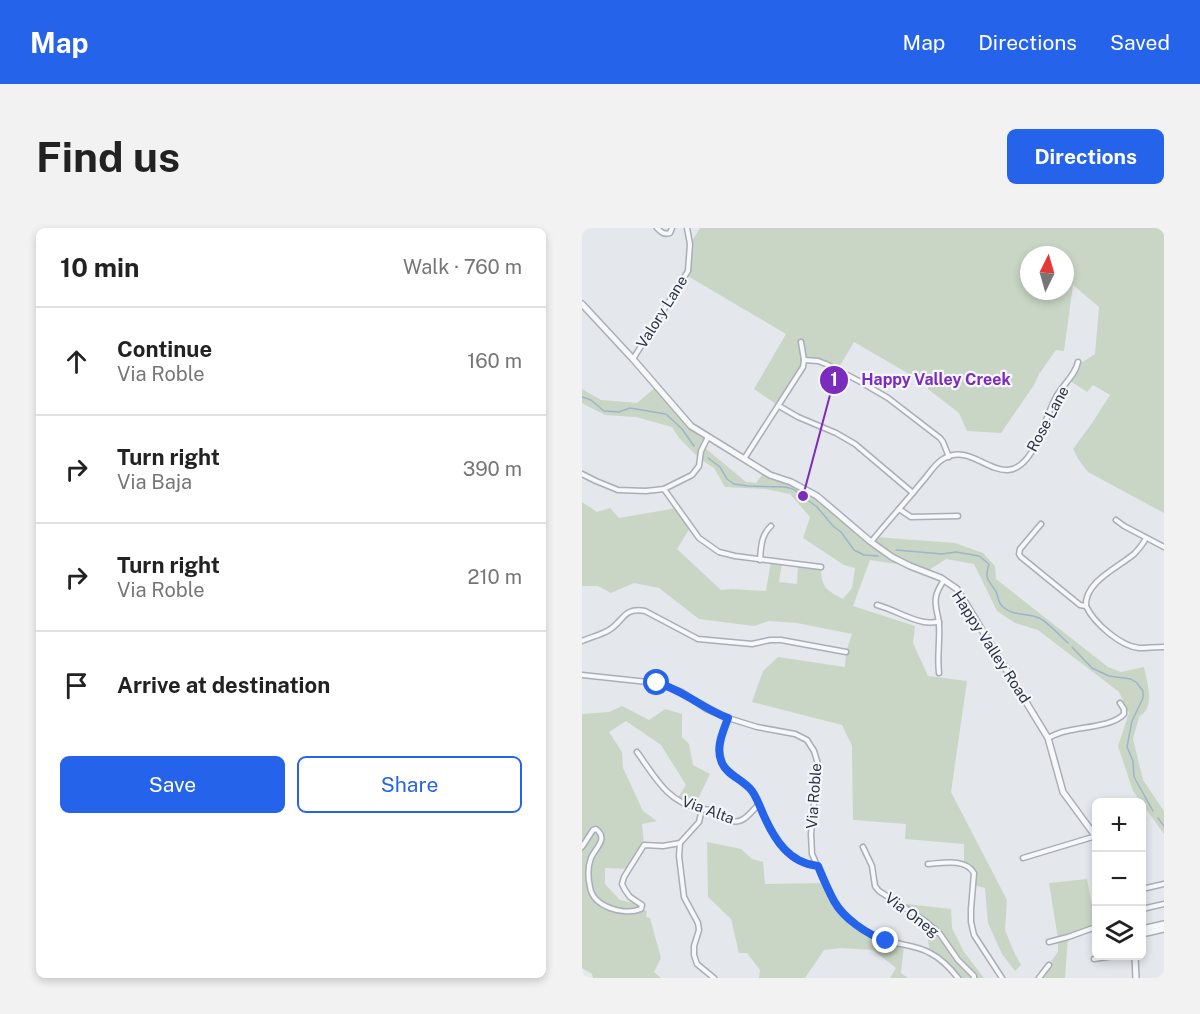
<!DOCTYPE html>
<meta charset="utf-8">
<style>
:root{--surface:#fff;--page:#f2f2f2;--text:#222;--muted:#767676;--line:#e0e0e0;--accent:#2563eb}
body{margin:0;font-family:"Public Sans",sans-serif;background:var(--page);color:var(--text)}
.controls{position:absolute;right:18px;bottom:18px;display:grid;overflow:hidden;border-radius:9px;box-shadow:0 3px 9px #0003}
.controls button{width:54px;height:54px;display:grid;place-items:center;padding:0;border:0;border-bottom:2px solid var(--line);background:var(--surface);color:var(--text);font:30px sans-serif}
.compass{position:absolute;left:438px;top:18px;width:54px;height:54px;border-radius:50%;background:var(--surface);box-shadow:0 3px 9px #0003;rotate:5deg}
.stop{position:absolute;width:18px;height:18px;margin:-14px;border:4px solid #2563eb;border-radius:50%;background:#fff}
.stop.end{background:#2563eb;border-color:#fff;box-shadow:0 2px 6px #0008}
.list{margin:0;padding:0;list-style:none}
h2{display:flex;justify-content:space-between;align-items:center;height:78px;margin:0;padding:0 24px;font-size:26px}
h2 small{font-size:20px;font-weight:400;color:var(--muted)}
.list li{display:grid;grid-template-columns:39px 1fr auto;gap:18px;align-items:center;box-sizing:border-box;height:108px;padding:0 24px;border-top:2px solid var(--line)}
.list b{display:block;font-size:22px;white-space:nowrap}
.list p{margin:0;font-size:20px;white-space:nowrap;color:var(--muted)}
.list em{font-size:20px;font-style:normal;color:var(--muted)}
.actions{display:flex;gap:12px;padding:18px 24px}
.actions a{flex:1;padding:14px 0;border:2px solid var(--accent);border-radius:9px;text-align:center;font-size:21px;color:var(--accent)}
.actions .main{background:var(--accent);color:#fff}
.icon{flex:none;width:33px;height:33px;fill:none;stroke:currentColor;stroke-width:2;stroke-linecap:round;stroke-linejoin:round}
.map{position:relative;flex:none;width:582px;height:750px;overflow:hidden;border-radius:9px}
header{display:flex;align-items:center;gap:36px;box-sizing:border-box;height:84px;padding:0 30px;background:var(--accent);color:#fff}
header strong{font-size:28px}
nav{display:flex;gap:33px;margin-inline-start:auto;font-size:21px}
.intro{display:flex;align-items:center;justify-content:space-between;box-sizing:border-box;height:144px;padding:0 36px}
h1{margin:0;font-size:42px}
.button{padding:15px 27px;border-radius:9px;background:var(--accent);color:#fff;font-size:21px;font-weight:700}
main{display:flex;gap:36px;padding:0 36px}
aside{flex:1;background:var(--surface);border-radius:9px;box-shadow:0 3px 9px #0003}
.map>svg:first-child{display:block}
.green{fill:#c9d6c5;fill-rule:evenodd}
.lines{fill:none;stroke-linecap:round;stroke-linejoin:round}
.stream{stroke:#9fb4cc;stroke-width:1.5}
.minor-casing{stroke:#a9aeb7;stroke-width:7}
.tertiary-casing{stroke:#a9aeb7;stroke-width:8}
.minor{stroke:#f7f8fa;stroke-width:4}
.tertiary{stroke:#f7f8fa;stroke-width:5}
.route{stroke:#2563eb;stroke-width:8}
.labels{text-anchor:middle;stroke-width:4.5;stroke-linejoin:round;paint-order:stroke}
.street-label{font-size:15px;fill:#2b3445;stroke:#f4f6f9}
.leader{fill:none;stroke:#7b2cbf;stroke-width:2}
.callout-dot{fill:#7b2cbf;stroke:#f4f6f9;stroke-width:2}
.mark-label{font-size:18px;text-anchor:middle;font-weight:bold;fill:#fff}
.callout-label{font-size:16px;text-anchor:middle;font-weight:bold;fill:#7b2cbf;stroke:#f4f6f9;stroke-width:4.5;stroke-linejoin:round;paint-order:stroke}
</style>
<header>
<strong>Map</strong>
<nav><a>Map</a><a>Directions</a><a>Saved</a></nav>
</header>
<div class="intro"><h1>Find us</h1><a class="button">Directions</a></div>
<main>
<aside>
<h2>10 min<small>Walk · 760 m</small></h2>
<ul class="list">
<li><svg class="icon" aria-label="ahead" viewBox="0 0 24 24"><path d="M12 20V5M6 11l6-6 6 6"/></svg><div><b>Continue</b><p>Via Roble</p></div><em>160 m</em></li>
<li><svg class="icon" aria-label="right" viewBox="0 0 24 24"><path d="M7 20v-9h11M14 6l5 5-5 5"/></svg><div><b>Turn right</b><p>Via Baja</p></div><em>390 m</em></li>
<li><svg class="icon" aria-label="right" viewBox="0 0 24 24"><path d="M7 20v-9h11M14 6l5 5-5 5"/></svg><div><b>Turn right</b><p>Via Roble</p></div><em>210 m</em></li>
<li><svg class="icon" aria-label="arrive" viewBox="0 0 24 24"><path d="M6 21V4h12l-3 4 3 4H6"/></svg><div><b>Arrive at destination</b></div></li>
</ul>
<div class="actions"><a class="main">Save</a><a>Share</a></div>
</aside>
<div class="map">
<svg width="582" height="750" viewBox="0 0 582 750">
<rect width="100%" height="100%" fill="#e4e7ec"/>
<!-- green -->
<g class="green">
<path d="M118 0H582V285L506 244 496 231 491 221 510 195 528 167 511 157 505 164 487 152 496 137 513 126 517 79 491 57 482 123 474 122 457 146 452 157 419 205 385 203 377 185 346 161V157L272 114 256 141 244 136 222 132 221 139 197 178 172 161 204 106 104 47 108 16ZM447 27H483V63H447Z"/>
<path d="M75 158 104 192 126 209 122 219 164 254 174 255 182 244 235 268 289 314 293 309 373 315 401 325 413 338 414 351 526 439 539 444 562 439C565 455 574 479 557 489L551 511 561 552 582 583V606L551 563 536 518 547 485 537 464 456 402 433 395 415 383 392 336 364 331 344 344 328 338 288 332 271 378 333 398 331 415 346 448 385 453 369 564 425 672 423 702 431 722 439 737 433 743 420 726 406 695 403 660 391 657 392 645 382 636V616L323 611 324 596 271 592 270 518 260 497 170 474 181 443 196 429 263 439 264 424 270 406 215 395 187 393 172 398 117 391 77 360 52 355 29 365 16 358H0V274L15 284 28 280 37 290 95 280 108 300 95 321 139 362 149 361 184 363 189 333 200 335 197 354 215 356 216 337 239 339C239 359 244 362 261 371L270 360 273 340 262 337 221 310 228 289 208 266 184 261 143 259 132 240 118 231 97 210 90 199 54 189 23 187 0 175V161L19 172 55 175Z"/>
<path d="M40 478 67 492 83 481 100 486V509L107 516 111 537 128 546 112 579 95 571 104 557 79 517 44 493 27 504 40 524 41 540 61 583 75 593 60 596 62 617 48 641 23 640V656L38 672 60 677 59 681 65 683 64 689 68 690 79 730 72 744 79 750H11L10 746 0 740V486L27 484Z"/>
<path d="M125 614 159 621 170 631 181 634 183 656 244 655 253 675 265 689 294 709 322 717 319 745 326 750H308L314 740 291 722 259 720 242 722 223 750H177L178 742 165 725H157L149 691 126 669Z"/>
<path d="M505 651 514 699 486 709 483 750H456L476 724V711L467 655Z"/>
<path d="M315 675 369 681 370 700 382 724 402 750H376L348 725 343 693Z"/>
</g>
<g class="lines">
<!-- stream -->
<g class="stream">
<path d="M0 169 9 172 22 183 37 184 48 180 84 186 100 201 112 218"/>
<path d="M126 230 138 239 145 251 152 256 166 258 203 259 211 261 235 279 251 298 259 304 272 322 282 327 296 328"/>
<path d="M314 322 360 326 374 324 397 328 407 336C403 349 405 351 413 362 417 368 415 374 421 379 431 388 445 385 457 390 466 394 478 408 486 415"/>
<path d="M490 419 510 440 527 448 549 451 555 455 561 463V470L550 493 545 519 551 533 552 549 571 583"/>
<path d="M576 590 582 598"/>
</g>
<defs>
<g id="minor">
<path d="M75 0C79 4 82 7 88 5L90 0"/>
<path d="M51 131 106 43 108 16 105 0"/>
<path d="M222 132 236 133 244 136 277 153 306 170 358 210 361 214 367 229"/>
<path d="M197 178 216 189 254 205 273 216 331 265"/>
<path d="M162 231 221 139 222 132 219 114"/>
<path d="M0 246 14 253 36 262 64 263 82 261 110 247 117 238 119 223 126 209"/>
<path d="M82 261 117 310 137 324 153 328 239 339"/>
<path d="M317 281 329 289 376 288"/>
<path d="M534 292 542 298 582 319"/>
<path d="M459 296 438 321 437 326 439 329 498 377 504 378C512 395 538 418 557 420 565 420 574 419 582 419"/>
<path d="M289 314C305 294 323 275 339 255 346 248 352 236 361 231 385 216 404 243 426 242 453 240 463 188 474 169 481 156 493 148 496 134"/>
<path d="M178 332C179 319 179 307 189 298"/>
<path d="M295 377C311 381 325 391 342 394 347 395 352 394 357 394"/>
<path d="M504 378C502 354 537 339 552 326 557 321 561 316 564 310"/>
<path d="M0 413C9 409 19 407 27 402 42 393 41 379 63 383L116 411 170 416 188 412H199L264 424"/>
<path d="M357 445C355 429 358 413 357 397 357 388 352 379 354 369 355 363 358 358 362 352"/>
<path d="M0 447 75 455 100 464 124 481 146 490 175 499 213 506 225 512 232 523 236 536 229 606 230 626C237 641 243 658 252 673 261 690 284 706 303 712 317 717 335 717 348 725 358 730 369 741 376 750"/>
<path d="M146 490C141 504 135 517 139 531 142 546 159 550 168 560 174 568 177 577 181 585 191 610 206 635 235 638"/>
<path d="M466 510C472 507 478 504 485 503 500 499 532 498 542 486V481L538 475"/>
<path d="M55 524C73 549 85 574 118 581 123 582 128 581 132 582 137 584 140 587 144 590 159 600 167 586 177 576"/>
<path d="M120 581 117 594 98 615 97 628 102 669 116 695 117 702 112 718V727L115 736 132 750"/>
<path d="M0 619 11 602 14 601C27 611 13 620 9 630 6 638 6 650 8 659 11 679 42 688 59 681L60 677 48 669 43 662 40 656 42 649 62 617 81 618 98 615"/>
<path d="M281 619 290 638 293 658 297 663 343 693 358 706 376 732 392 748V750"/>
<path d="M441 630 514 608"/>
<path d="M346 636C361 635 383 630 392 645L389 681V694L392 707 420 750"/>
<path d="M560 661 582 656"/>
<path d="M560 681 582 676"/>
<path d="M467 714 486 709 514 699"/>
<path d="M512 731 532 728"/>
<path d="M457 750 467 737"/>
</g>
<g id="tertiary">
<path d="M0 76 51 131 109 198 188 247 209 254 235 268 289 314 310 329 328 338 359 350 375 361 466 510 481 564 514 609"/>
<path d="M560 701 582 696"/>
<path d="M560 706 582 701"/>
<path d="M553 728 554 750"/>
</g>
</defs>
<!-- minor casing -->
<use href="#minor" class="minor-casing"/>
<!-- tertiary casing -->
<use href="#tertiary" class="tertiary-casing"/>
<!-- minor -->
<use href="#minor" class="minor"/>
<!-- tertiary -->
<use href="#tertiary" class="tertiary"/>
</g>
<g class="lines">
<!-- route -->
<path class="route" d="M75 455C101 462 120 480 146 490 141 504 133 520 140 535 145 547 162 552 170 563 175 570 178 579 182 588 193 612 207 635 236 638 241 650 246 662 252 673 262 691 285 706 304 713"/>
</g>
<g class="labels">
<!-- street labels -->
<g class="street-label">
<text transform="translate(80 84) rotate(-58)" y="5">Valory Lane</text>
<text transform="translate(466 191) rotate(-62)" y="5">Rose Lane</text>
<text transform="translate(409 419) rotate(57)" y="5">Happy Valley Road</text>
<text transform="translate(232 568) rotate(-86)" y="5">Via Roble</text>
<text transform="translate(126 582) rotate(20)" y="5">Via Alta</text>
<text transform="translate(330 687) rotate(37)" y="5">Via Oneg</text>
</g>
</g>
<!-- callouts -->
<path class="leader" d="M221 268L252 152"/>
<g class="callout-dot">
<circle cx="221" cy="268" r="6"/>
<circle cx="252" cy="152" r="15"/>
</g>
<g class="mark-label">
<text x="252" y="158">1</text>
</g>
<g class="callout-label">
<text x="354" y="157">Happy Valley Creek</text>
</g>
</svg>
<div class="controls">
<button>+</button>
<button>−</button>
<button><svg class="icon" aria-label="layers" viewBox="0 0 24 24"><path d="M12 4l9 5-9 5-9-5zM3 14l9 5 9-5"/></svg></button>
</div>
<svg class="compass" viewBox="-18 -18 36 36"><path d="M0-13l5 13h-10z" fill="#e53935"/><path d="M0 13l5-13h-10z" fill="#767676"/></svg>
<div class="stop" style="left:75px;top:455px"></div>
<div class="stop end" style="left:304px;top:713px"></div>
</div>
</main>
